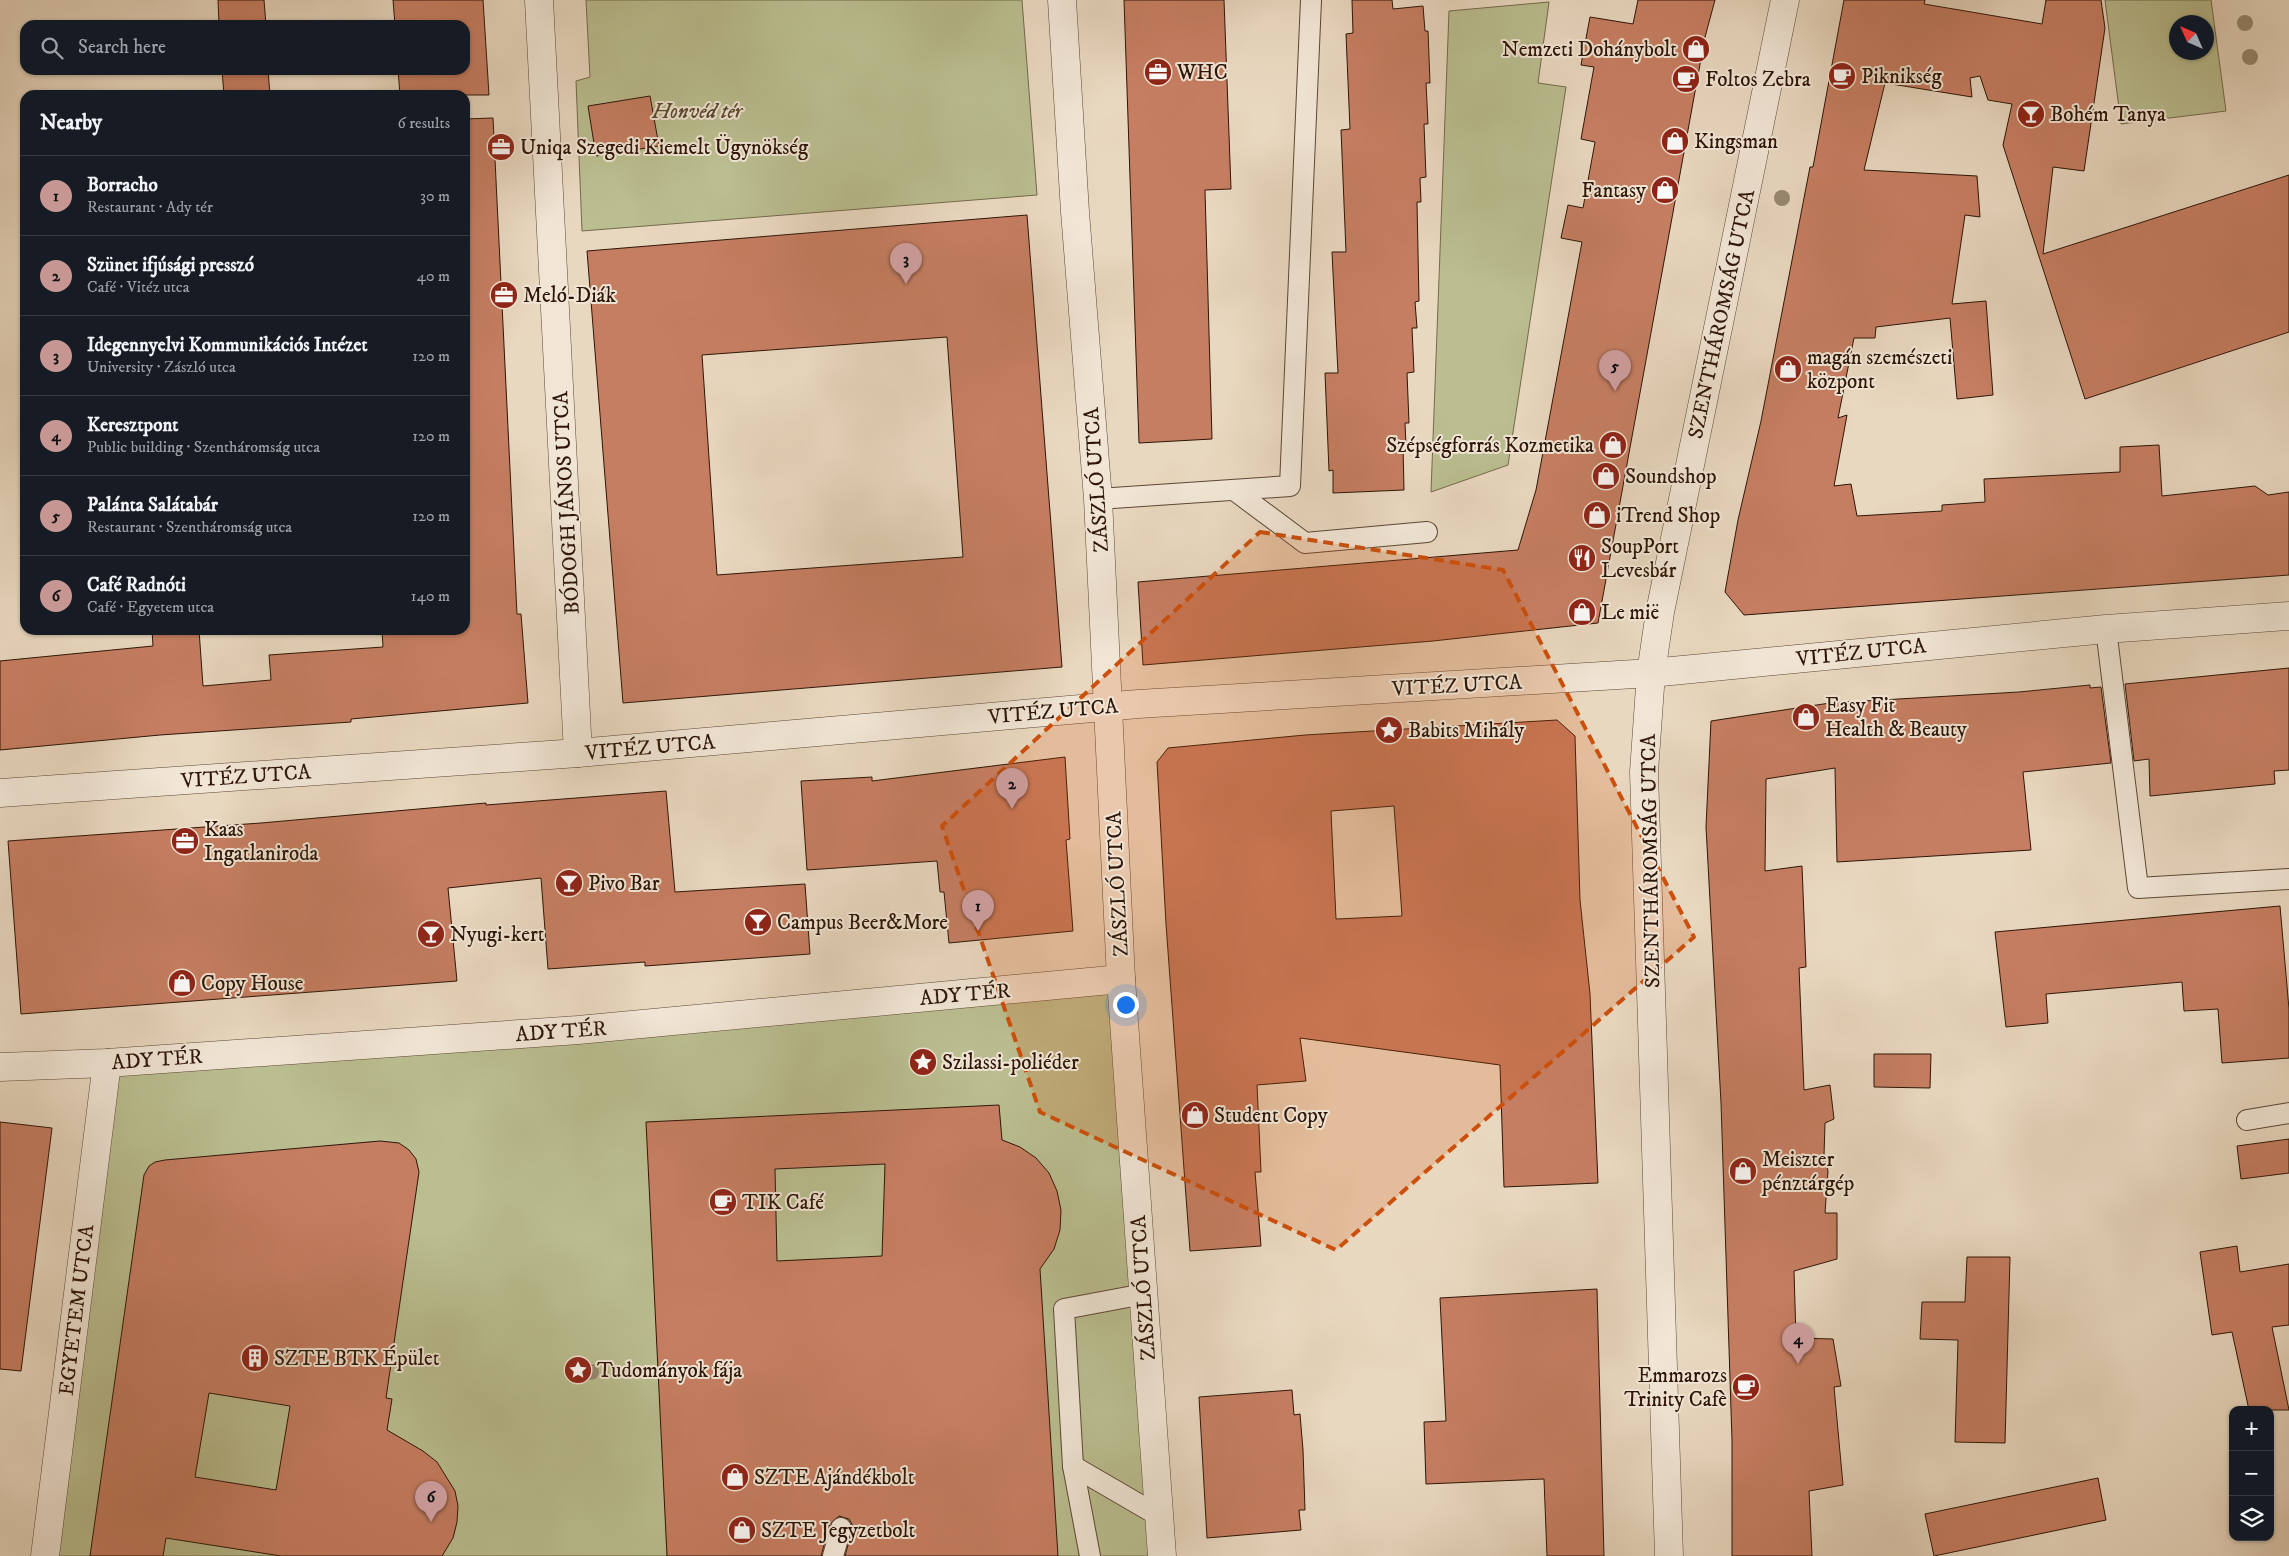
<!DOCTYPE html>
<meta charset="utf-8">
<style>
:root{--surface:#171b24;--page:#242831;--text:#f1f3f6;--muted:#9ea1a6;--line:#363941;--accent:#c59692}
body{margin:0;font-family:"IM FELL DW Pica",serif;background:var(--page);color:var(--text)}
.controls{position:absolute;right:15px;bottom:15px;display:grid;overflow:hidden;border-radius:10px;box-shadow:0 1px 4px #0004}
.controls button{width:45px;height:45px;display:grid;place-items:center;padding:0;border:0;border-bottom:1px solid var(--line);background:var(--surface);color:var(--text);font:25px sans-serif}
.compass{position:absolute;left:2169px;top:15px;width:45px;height:45px;border-radius:50%;background:var(--surface);box-shadow:0 1px 4px #0004;rotate:315deg}
.you{position:absolute;left:1125px;top:1004px;width:18px;height:18px;margin:-12px;border:4px solid #fff;border-radius:50%;background:#1a73e8;box-shadow:0 0 0 8px #1a73e833}
.badge{display:grid;place-items:center;width:32px;height:32px;border-radius:50%;background:var(--accent);color:#111;font-size:16px;font-weight:700}
.pin{position:absolute;translate:-50% -41px;filter:drop-shadow(0 1px 2px #0008)}
.pin::after{content:'';position:absolute;top:26px;width:18px;height:15px;background:inherit;clip-path:polygon(0 0,100% 0,50% 100%)}
.list{margin:0;padding:0;list-style:none}
h2{display:flex;justify-content:space-between;align-items:center;height:65px;margin:0;padding:0 20px;font-size:21px}
h2 small{font-size:16px;font-weight:400;color:var(--muted)}
.list li{display:grid;grid-template-columns:32px 1fr auto;gap:15px;align-items:center;box-sizing:border-box;height:80px;padding:0 20px;border-top:1px solid var(--line)}
.list b{display:block;font-size:19px;white-space:nowrap}
.list p{margin:0;font-size:16px;white-space:nowrap;color:var(--muted)}
.list em{font-size:16px;font-style:normal;color:var(--muted)}
.icon{flex:none;width:28px;height:28px;fill:none;stroke:currentColor;stroke-width:2;stroke-linecap:round;stroke-linejoin:round}
.map{position:relative;flex:none;width:2289px;height:1556px;overflow:hidden}
.search{position:absolute;background:var(--surface);box-shadow:0 1px 4px #0004;left:20px;top:20px;width:450px;height:55px;display:flex;align-items:center;gap:12px;box-sizing:border-box;padding:0 18px;border-radius:15px;color:var(--muted);font-size:19px}
.panel{position:absolute;background:var(--surface);box-shadow:0 1px 4px #0004;left:20px;top:90px;width:450px;height:545px;border-radius:15px}
.map>svg:first-child{display:block}
.green{fill:#babe90;stroke:#746a4c;fill-rule:evenodd}
.building{fill:#c67e62;stroke:#2e1507;fill-rule:evenodd}
.lines{fill:none;stroke-linecap:round;stroke-linejoin:round}
.service-casing{stroke:#5d4635;stroke-width:22}
.minor-casing{stroke:#5d4635;stroke-width:29}
.tertiary-casing{stroke:#5d4635;stroke-width:29}
.service{stroke:#f1e6d6;stroke-width:20}
.minor{stroke:#f1e6d6;stroke-width:28}
.tertiary{stroke:#f1e6d6;stroke-width:28}
.tree{fill:#998971}
.marked{fill:#cc4f0b;fill-opacity:0.2;stroke:#cc4f0b;stroke-width:4;stroke-dasharray:10 6;stroke-linejoin:round}
.labels{text-anchor:middle;stroke-width:4;stroke-linejoin:round;paint-order:stroke}
.poi-label{font-size:21px;fill:#2e1507;stroke:#f1e6d6;text-anchor:start}
.park-label{font-size:21px;font-style:italic;fill:#584830;stroke:#f1e6d6}
.street-label{font-size:21px;fill:#2e1507;stroke:#f1e6d6}
</style>
<div class="map">
<svg width="2289" height="1556" viewBox="0 0 2289 1556">
<rect width="100%" height="100%" fill="#e9d8c0"/>
<filter id="stains"><feTurbulence type="fractalNoise" baseFrequency=".004" numOctaves="4"/><feColorMatrix values="0 0 0 0 .2 0 0 0 0 .09 0 0 0 0 .02 0 0 0 .5 -.17"/></filter>
<radialGradient id="worn" r=".72"><stop offset=".6" stop-color="#630" stop-opacity="0"/><stop offset="1" stop-color="#630" stop-opacity=".3"/></radialGradient>
<!-- green -->
<g class="green">
<path d="M586 0H1022L1037 195 582 231 576 81 590 77Z"/>
<path d="M2105 0H2211L2226 111 2121 124ZM2206 22V52H2176V22Z"/>
<path d="M1549 2 1538 83 1566 87 1508 465 1431 492 1449 11Z"/>
<path d="M1121 979 1162 1556H47L107 1063Z"/>
</g>
<!-- building -->
<g class="building">
<path d="M218 0H264L266 25H219Z"/>
<path d="M393 0H483L489 95H400L398 70H465V25H395Z"/>
<path d="M1124 0H1224L1231 189 1205 190 1212 439 1139 443Z"/>
<path d="M1352 0H1392L1393 9 1423 6 1425 31H1428L1430 83H1426L1428 124H1424L1426 177 1420 178 1421 202H1417L1419 301 1415 302 1417 328H1412L1414 372 1407 373 1409 423H1405L1406 446H1403L1404 490 1333 493V470L1329 471 1325 373H1338L1332 252H1346L1341 130 1350 129 1346 34 1353 33Z"/>
<path d="M1638 0H1715L1705 37 1598 623 1433 641 1143 665 1138 582 1518 550 1536 490 1582 242 1561 238 1568 205 1583 208 1595 142 1581 139 1594 67 1581 65 1590 17 1633 24Z"/>
<path d="M1844 0H1925L1924 4 2042 24 2046 0H2101L2105 28 2084 171 2053 167 2043 254 2289 175V332L2085 399 2003 145 2012 104 1988 100 1980 76 1970 78 1972 97 1885 83 1864 170 1977 176 1980 217 1965 215 1952 304 1986 301 1993 395 1957 399 1950 318 1876 327 1875 338H1854L1838 418 1847 415 1834 486 1851 484 1857 516 1942 511V505L1985 502 1984 479 2120 472V447L2159 445 2162 496 2255 486 2268 495 2289 492V575L1744 615 1725 592 1738 520 1761 421 1810 167H1813Z"/>
<path d="M222 70H268L270 95H224Z"/>
<path d="M650 96 659 146 596 156 588 106Z"/>
<path d="M493 118 517 614H521L528 703 351 719V722L160 735 0 750V661L153 646 152 630H199L203 686 271 680 269 655 383 647 382 630H465V119Z"/>
<path d="M1027 215 1062 667 623 703 587 251ZM947 337 963 557 717 575 702 355Z"/>
<path d="M2289 668V770L2274 771 2275 784 2150 796 2149 759 2134 761 2125 684Z"/>
<path d="M2090 685V688L2101 687 2111 763 2023 772 2031 850 1837 862 1835 768 1766 779 1765 871 1802 866 1806 967 1799 968 1804 1090 1830 1085 1834 1119 1825 1123 1824 1156 1828 1171 1825 1213H1837V1259L1794 1271 1796 1338 1833 1339 1841 1386 1834 1387 1843 1485 1809 1491 1812 1556H1732V1440L1721 1103 1706 827 1711 721 1830 703 2019 692Z"/>
<path d="M1557 720 1575 736 1580 900 1590 994 1598 1183 1504 1187 1500 1065 1300 1038 1306 1081 1257 1085 1261 1172H1255L1261 1246 1190 1251 1166 924 1157 762 1168 748 1305 735ZM1394 806 1402 916 1336 919 1331 811Z"/>
<path d="M1065 757 1070 839 1066 840 1073 931 949 943 944 892H940L937 861 807 870 801 781 872 777V781Z"/>
<path d="M666 791 675 892 805 884 810 954 645 966V962L548 969 541 878 448 888 457 981 21 1014 8 841 261 823 486 803V805Z"/>
<path d="M2280 906 2289 1009V1058L2222 1063 2218 1009 2184 1011 2182 982 2046 994 2048 1023 2006 1027 1995 932Z"/>
<path d="M1874 1054H1931L1930 1088 1874 1087Z"/>
<path d="M999 1105 1002 1140 1020 1147 1036 1158 1049 1173 1057 1191 1061 1210 1060 1230 1054 1249 1040 1269 1058 1556H845L853 1526 849 1519 839 1516 830 1524 821 1556H667L646 1122ZM885 1164 882 1256 777 1261 775 1169Z"/>
<path d="M0 1122 52 1128 21 1371 0 1369Z"/>
<path d="M2289 1139V1173L2241 1179 2237 1146Z"/>
<path d="M380 1141 399 1143 409 1150 416 1159 419 1172 386 1398 392 1399 387 1430 423 1451 437 1462 455 1491 458 1506 457 1522 453 1538 442 1556H281L166 1538 163 1556H90L144 1175 149 1166 155 1162 165 1160ZM209 1393 290 1406 276 1490 195 1477Z"/>
<path d="M2237 1246 2240 1272 2289 1264V1325L2272 1327 2289 1410H2249L2232 1332 2212 1335 2200 1252Z"/>
<path d="M1967 1257H2010L2005 1443 1955 1442 1958 1340 1920 1339 1922 1302H1965Z"/>
<path d="M1597 1289 1604 1556H1547L1544 1479 1426 1484 1424 1422 1446 1421 1440 1298Z"/>
<path d="M1292 1390 1294 1415 1300 1414 1303 1450 1305 1510H1299L1301 1530 1207 1538 1199 1397Z"/>
<path d="M2098 1478 2106 1520 1934 1556 1925 1514Z"/>
</g>
<g class="lines">
<defs>
<g id="service">
<path d="M1234 490 1305 543 1427 532"/>
<path d="M1098 499 1290 486 1311 0"/>
<path d="M2106 629 2138 888 2289 879"/>
<path d="M2247 1120 2289 1113"/>
<path d="M1144 1294 1064 1309 1073 1466 1159 1516"/>
<path d="M1073 1466 1090 1556"/>
<path d="M833 1556 841 1528"/>
</g>
<g id="minor">
<path d="M539 0 578 753"/>
<path d="M1062 0 1075 212 1098 499 1121 979 1162 1556"/>
<path d="M0 793 578 753 1138 704 1651 673 2106 629 2289 616"/>
<path d="M0 1067 107 1063 578 1030 1121 979"/>
<path d="M45 1556 107 1063"/>
</g>
<path id="tertiary" d="M1669 1556 1644 772 1651 673 1660 612 1785 0"/>
</defs>
<!-- service casing -->
<use href="#service" class="service-casing"/>
<!-- minor casing -->
<use href="#minor" class="minor-casing"/>
<!-- tertiary casing -->
<use href="#tertiary" class="tertiary-casing"/>
<!-- service -->
<use href="#service" class="service"/>
<!-- minor -->
<use href="#minor" class="minor"/>
<!-- tertiary -->
<use href="#tertiary" class="tertiary"/>
</g>
<!-- trees -->
<g class="tree">
<circle cx="2245" cy="23" r="8"/>
<circle cx="2250" cy="57" r="8"/>
<circle cx="1782" cy="198" r="8"/>
<circle cx="591" cy="1372" r="8"/>
</g>
<!-- marked area -->
<path class="marked" d="M1260 532 1503 570 1694 937 1336 1250 1040 1112 942 826Z"/>
<!-- icons -->
<defs>
<symbol id="shop-disc" viewBox="-11 -11 22 22"><circle r="9.5" fill="#8f2418" stroke="#f1e6d6"/><path d="M-5-2.5h2.3a2.7 3.5 0 0 1 5.4 0H5L5.5 6h-11ZM-1.5-2.5h3a1.5 2.3 0 0 0-3 0Z" fill="#fff"/></symbol>
<symbol id="office-disc" viewBox="-11 -11 22 22"><circle r="9.5" fill="#8f2418" stroke="#f1e6d6"/><path d="M-6-3h4V-5.5h4V-3h4V5H-6ZM-1-4.5V-3h2v-1.5ZM-6 0V1H6V0Z" fill="#fff"/></symbol>
<symbol id="cafe-disc" viewBox="-11 -11 22 22"><circle r="9.5" fill="#8f2418" stroke="#f1e6d6"/><path d="M-5.5-4.5H6V0H3Q3 3.5 0 3.5H-2.5Q-5.5 3.5-5.5 0ZM3-3.2v2h1.7v-2ZM-6 4.5H4V6H-6Z" fill="#fff"/></symbol>
<symbol id="bar-disc" viewBox="-11 -11 22 22"><circle r="9.5" fill="#8f2418" stroke="#f1e6d6"/><path d="M-6-5H6L.8 .8V4.5H3.5V6h-7V4.5H-.8V.8Z" fill="#fff"/></symbol>
<symbol id="restaurant-disc" viewBox="-11 -11 22 22"><circle r="9.5" fill="#8f2418" stroke="#f1e6d6"/><path d="M-5-6h1v4h1v-4h1v4h1v-4h1v5L-1.5 .5V6h-2V.5L-5-1ZM5-6V6H3V1.5H1.5Q1.5-4 5-6Z" fill="#fff"/></symbol>
<symbol id="sight-disc" viewBox="-11 -11 22 22"><circle r="9.5" fill="#8f2418" stroke="#f1e6d6"/><path d="M0-6L1.8-2.2L6-1.7L2.9 1.2L3.7 5.4L0 3.3L-3.7 5.4L-2.9 1.2L-6-1.7L-1.8-2.2Z" fill="#fff"/></symbol>
<symbol id="building-disc" viewBox="-11 -11 22 22"><circle r="9.5" fill="#8f2418" stroke="#f1e6d6"/><path d="M-4-6H4V6H1V3H-1V6H-4ZM-2.5-4.3h1.7v1.8h-1.7ZM.8-4.3h1.7v1.8H.8ZM-2.5-1h1.7V.8h-1.7ZM.8-1h1.7V.8H.8Z" fill="#fff"/></symbol>
</defs>
<g fill-rule="evenodd">
<use href="#shop-disc" x="1680" y="33" width="32" height="32"/>
<use href="#office-disc" x="1142" y="56" width="32" height="32"/>
<use href="#cafe-disc" x="1826" y="60" width="32" height="32"/>
<use href="#cafe-disc" x="1670" y="63" width="32" height="32"/>
<use href="#bar-disc" x="2015" y="98" width="32" height="32"/>
<use href="#shop-disc" x="1659" y="125" width="32" height="32"/>
<use href="#office-disc" x="485" y="131" width="32" height="32"/>
<use href="#shop-disc" x="1649" y="174" width="32" height="32"/>
<use href="#office-disc" x="488" y="279" width="32" height="32"/>
<use href="#shop-disc" x="1772" y="353" width="32" height="32"/>
<use href="#shop-disc" x="1597" y="429" width="32" height="32"/>
<use href="#shop-disc" x="1590" y="460" width="32" height="32"/>
<use href="#shop-disc" x="1581" y="499" width="32" height="32"/>
<use href="#restaurant-disc" x="1566" y="542" width="32" height="32"/>
<use href="#shop-disc" x="1566" y="596" width="32" height="32"/>
<use href="#shop-disc" x="1790" y="701" width="32" height="32"/>
<use href="#sight-disc" x="1373" y="714" width="32" height="32"/>
<use href="#office-disc" x="169" y="825" width="32" height="32"/>
<use href="#bar-disc" x="553" y="867" width="32" height="32"/>
<use href="#bar-disc" x="742" y="906" width="32" height="32"/>
<use href="#bar-disc" x="415" y="918" width="32" height="32"/>
<use href="#shop-disc" x="166" y="967" width="32" height="32"/>
<use href="#sight-disc" x="907" y="1046" width="32" height="32"/>
<use href="#shop-disc" x="1179" y="1099" width="32" height="32"/>
<use href="#shop-disc" x="1727" y="1155" width="32" height="32"/>
<use href="#cafe-disc" x="707" y="1186" width="32" height="32"/>
<use href="#building-disc" x="239" y="1342" width="32" height="32"/>
<use href="#sight-disc" x="562" y="1354" width="32" height="32"/>
<use href="#cafe-disc" x="1730" y="1371" width="32" height="32"/>
<use href="#shop-disc" x="719" y="1461" width="32" height="32"/>
<use href="#shop-disc" x="726" y="1514" width="32" height="32"/>
</g>
<g class="labels">
<!-- poi labels -->
<g class="poi-label">
<text x="1677" y="56" text-anchor="end">Nemzeti Dohánybolt</text>
<text x="1177" y="79">WHC</text>
<text x="1861" y="83">Piknikség</text>
<text x="1705" y="86">Foltos Zebra</text>
<text x="2050" y="121">Bohém Tanya</text>
<text x="1694" y="148">Kingsman</text>
<text x="520" y="154">Uniqa Szegedi Kiemelt Ügynökség</text>
<text x="1646" y="197" text-anchor="end">Fantasy</text>
<text x="523" y="302">Meló-Diák</text>
<text x="1807" y="364">magán szemészeti<tspan x="1807" dy="24">központ</tspan></text>
<text x="1594" y="452" text-anchor="end">Szépségforrás Kozmetika</text>
<text x="1625" y="483">Soundshop</text>
<text x="1616" y="522">iTrend Shop</text>
<text x="1601" y="553">SoupPort<tspan x="1601" dy="24">Levesbár</tspan></text>
<text x="1601" y="619">Le mië</text>
<text x="1825" y="712">Easy Fit<tspan x="1825" dy="24">Health &amp; Beauty</tspan></text>
<text x="1408" y="737">Babits Mihály</text>
<text x="204" y="836">Kaas<tspan x="204" dy="24">Ingatlaniroda</tspan></text>
<text x="588" y="890">Pivo Bar</text>
<text x="777" y="929">Campus Beer&amp;More</text>
<text x="450" y="941">Nyugi-kert</text>
<text x="201" y="990">Copy House</text>
<text x="942" y="1069">Szilassi-poliéder</text>
<text x="1214" y="1122">Student Copy</text>
<text x="1762" y="1166">Meiszter<tspan x="1762" dy="24">pénztárgép</tspan></text>
<text x="742" y="1209">TIK Café</text>
<text x="274" y="1365">SZTE BTK Épület</text>
<text x="597" y="1377">Tudományok fája</text>
<text x="1727" y="1382" text-anchor="end">Emmarozs<tspan x="1727" dy="24">Trinity Cafè</tspan></text>
<text x="754" y="1484">SZTE Ajándékbolt</text>
<text x="761" y="1537">SZTE Jegyzetbolt</text>
</g>
<!-- park labels -->
<g class="park-label">
<text x="697" y="118">Honvéd tér</text>
</g>
<!-- street labels -->
<g class="street-label">
<text transform="translate(1721 314) rotate(-78)" y="7">SZENTHÁROMSÁG UTCA</text>
<text transform="translate(1096 480) rotate(-94)" y="7">ZÁSZLÓ UTCA</text>
<text transform="translate(566 503) rotate(-93)" y="7">BÓDOGH JÁNOS UTCA</text>
<text transform="translate(1861 652) rotate(-6)" y="7">VITÉZ UTCA</text>
<text transform="translate(1457 685) rotate(-3)" y="7">VITÉZ UTCA</text>
<text transform="translate(1053 711) rotate(-5)" y="7">VITÉZ UTCA</text>
<text transform="translate(650 747) rotate(-5)" y="7">VITÉZ UTCA</text>
<text transform="translate(246 776) rotate(-4)" y="7">VITÉZ UTCA</text>
<text transform="translate(1650 861) rotate(-91)" y="7">SZENTHÁROMSÁG UTCA</text>
<text transform="translate(1117 884) rotate(-93)" y="7">ZÁSZLÓ UTCA</text>
<text transform="translate(965 994) rotate(-5)" y="7">ADY TÉR</text>
<text transform="translate(561 1031) rotate(-4)" y="7">ADY TÉR</text>
<text transform="translate(157 1059) rotate(-4)" y="7">ADY TÉR</text>
<text transform="translate(1143 1288) rotate(-94)" y="7">ZÁSZLÓ UTCA</text>
<text transform="translate(76 1310) rotate(-83)" y="7">EGYETEM UTCA</text>
</g>
</g>
<rect width="100%" height="100%" filter="url(#stains)"/>
<rect width="100%" height="100%" fill="url(#worn)"/>
</svg>
<div class="controls">
<button>+</button>
<button>−</button>
<button><svg class="icon" aria-label="layers" viewBox="0 0 24 24"><path d="M12 4l9 5-9 5-9-5zM3 14l9 5 9-5"/></svg></button>
</div>
<svg class="compass" viewBox="-18 -18 36 36"><path d="M0-13l5 13h-10z" fill="#e53935"/><path d="M0 13l5-13h-10z" fill="#9ea1a6"/></svg>
<div class="you"></div>
<div class="pin badge" style="left:978px;top:931px">1</div>
<div class="pin badge" style="left:1012px;top:809px">2</div>
<div class="pin badge" style="left:906px;top:284px">3</div>
<div class="pin badge" style="left:1798px;top:1364px">4</div>
<div class="pin badge" style="left:1615px;top:391px">5</div>
<div class="pin badge" style="left:431px;top:1522px">6</div>
<div class="search"><svg class="icon" aria-label="search" viewBox="0 0 24 24"><circle cx="10" cy="10" r="6"/><path d="M15 15l6 6"/></svg>Search here</div>
<section class="panel">
<h2>Nearby<small>6 results</small></h2>
<ul class="list">
<li><span class="badge">1</span><div><b>Borracho</b><p>Restaurant · Ady tér</p></div><em>30 m</em></li>
<li><span class="badge">2</span><div><b>Szünet ifjúsági presszó</b><p>Café · Vitéz utca</p></div><em>40 m</em></li>
<li><span class="badge">3</span><div><b>Idegennyelvi Kommunikációs Intézet</b><p>University · Zászló utca</p></div><em>120 m</em></li>
<li><span class="badge">4</span><div><b>Keresztpont</b><p>Public building · Szentháromság utca</p></div><em>120 m</em></li>
<li><span class="badge">5</span><div><b>Palánta Salátabár</b><p>Restaurant · Szentháromság utca</p></div><em>120 m</em></li>
<li><span class="badge">6</span><div><b>Café Radnóti</b><p>Café · Egyetem utca</p></div><em>140 m</em></li>
</ul>
</section>
</div>
